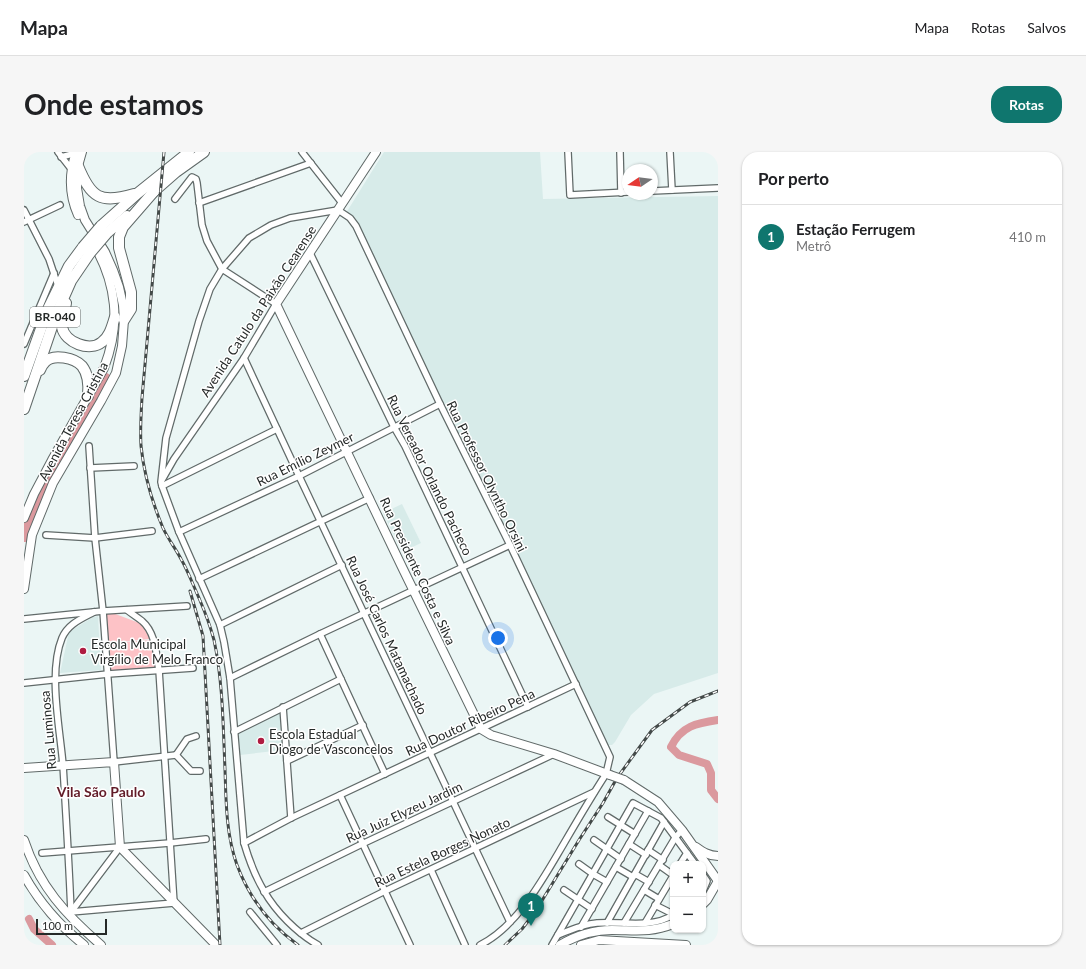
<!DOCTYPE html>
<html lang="pt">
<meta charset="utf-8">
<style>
:root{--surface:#fff;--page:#f6f6f6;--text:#202124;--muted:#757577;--line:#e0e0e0;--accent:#0f766e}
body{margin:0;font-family:Lato,sans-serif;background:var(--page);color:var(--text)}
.controls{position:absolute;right:12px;bottom:12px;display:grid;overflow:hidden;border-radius:8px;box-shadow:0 1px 3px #0004}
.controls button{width:36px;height:36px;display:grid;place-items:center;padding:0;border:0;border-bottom:1px solid var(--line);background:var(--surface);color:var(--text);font:20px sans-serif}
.compass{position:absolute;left:598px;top:12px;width:36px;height:36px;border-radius:50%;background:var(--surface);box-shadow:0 1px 3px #0004;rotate:257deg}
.scale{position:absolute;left:12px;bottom:10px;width:71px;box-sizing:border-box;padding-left:4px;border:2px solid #252928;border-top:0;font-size:11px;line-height:14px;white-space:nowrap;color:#252928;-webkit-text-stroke:3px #fff;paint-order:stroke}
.you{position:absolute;left:474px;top:486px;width:14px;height:14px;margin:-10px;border:3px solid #fff;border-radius:50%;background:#1a73e8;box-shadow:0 0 0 6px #1a73e833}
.badge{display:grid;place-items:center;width:26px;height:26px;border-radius:50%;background:var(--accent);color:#fff;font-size:13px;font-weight:700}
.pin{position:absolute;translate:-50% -33px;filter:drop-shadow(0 1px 2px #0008)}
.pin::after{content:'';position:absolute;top:21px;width:14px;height:12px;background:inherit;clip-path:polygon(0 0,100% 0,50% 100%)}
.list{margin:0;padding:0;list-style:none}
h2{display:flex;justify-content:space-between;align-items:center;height:52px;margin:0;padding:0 16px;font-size:17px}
h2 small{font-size:13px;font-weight:400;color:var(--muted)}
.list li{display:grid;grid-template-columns:26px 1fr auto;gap:12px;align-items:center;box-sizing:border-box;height:64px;padding:0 16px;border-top:1px solid var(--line)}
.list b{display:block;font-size:15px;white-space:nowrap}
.list p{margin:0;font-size:13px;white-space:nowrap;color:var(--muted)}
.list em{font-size:13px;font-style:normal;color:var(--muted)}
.map{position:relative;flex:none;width:694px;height:793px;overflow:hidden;border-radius:16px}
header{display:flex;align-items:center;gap:24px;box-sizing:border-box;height:56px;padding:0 20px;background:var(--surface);border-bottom:1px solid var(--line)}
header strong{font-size:19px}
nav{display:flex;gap:22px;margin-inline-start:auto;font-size:14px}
.intro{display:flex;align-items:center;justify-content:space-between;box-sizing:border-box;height:96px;padding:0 24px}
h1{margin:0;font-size:28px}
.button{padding:10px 18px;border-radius:16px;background:var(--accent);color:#fff;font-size:14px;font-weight:700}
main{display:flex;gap:24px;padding:0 24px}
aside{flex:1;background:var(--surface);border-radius:16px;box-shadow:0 1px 3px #0004}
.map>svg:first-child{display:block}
.built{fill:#d7ebe9}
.green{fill:#fdc2c6}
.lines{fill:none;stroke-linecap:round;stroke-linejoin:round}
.river{stroke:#db999e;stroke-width:8}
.street-casing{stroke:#616a69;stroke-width:8}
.secondary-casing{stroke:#616a69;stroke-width:10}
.highway-casing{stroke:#616a69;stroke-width:12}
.street{stroke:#fff;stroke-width:5.5}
.secondary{stroke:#fff;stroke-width:8}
.highway{stroke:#fff;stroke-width:10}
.rail-casing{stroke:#434948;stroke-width:3}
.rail{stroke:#fff;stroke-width:1.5;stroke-dasharray:4.5;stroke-linecap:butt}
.secondary-bridge-casing{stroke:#616a69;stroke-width:10;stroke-linecap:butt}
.highway-bridge-casing{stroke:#616a69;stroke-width:12;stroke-linecap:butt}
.secondary-bridge{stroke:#fff;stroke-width:8}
.highway-bridge{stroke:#fff;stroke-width:10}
.poi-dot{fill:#af1b40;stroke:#fff;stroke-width:1.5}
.labels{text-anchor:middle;stroke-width:3;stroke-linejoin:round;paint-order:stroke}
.shield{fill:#fff;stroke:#666968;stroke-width:1}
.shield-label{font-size:12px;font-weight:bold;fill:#252928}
.street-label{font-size:13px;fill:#252928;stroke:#fff}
.poi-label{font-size:13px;fill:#252928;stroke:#fff;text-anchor:start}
.neighbourhood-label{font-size:14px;font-weight:bold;fill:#621c28;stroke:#fff}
</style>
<header>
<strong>Mapa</strong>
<nav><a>Mapa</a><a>Rotas</a><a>Salvos</a></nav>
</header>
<div class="intro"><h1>Onde estamos</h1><a class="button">Rotas</a></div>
<main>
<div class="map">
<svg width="694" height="793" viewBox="0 0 694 793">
<rect width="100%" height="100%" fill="#ebf6f5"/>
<!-- built -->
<g class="built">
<path d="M360 0H516L519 47 694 44V521L630 542 607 563 591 590 588 593H584L331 67 322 61Z"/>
<path d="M378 352 397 391 378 400 359 361Z"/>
<path d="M74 464 77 518 36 521 45 480 69 465Z"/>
<path d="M256 561 259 598 216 603 214 580Z"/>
</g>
<!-- green -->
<g class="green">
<path d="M86 460 118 472 126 487 84 491 81 461Z"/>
<path d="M127 488 129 491 133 517 86 520 84 491Z"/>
</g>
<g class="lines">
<!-- river -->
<g class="river">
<path d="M0 386 3 373 22 329 82 225"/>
<path d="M694 568C673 571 657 574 647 595L655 603 683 612 687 621V638L694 647"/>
<path d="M5 767 10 777 28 793"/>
</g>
<defs>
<g id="street">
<path d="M34 0 48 18"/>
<path d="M278 0 318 51"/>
<path d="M544 0 546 43 604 40"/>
<path d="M596 0 597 41"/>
<path d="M646 0 648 38"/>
<path d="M37 5 52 1"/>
<path d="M628 39 694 36"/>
<path d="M175 51 287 11"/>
<path d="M0 58 25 107 34 134"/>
<path d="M0 70 36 53"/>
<path d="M286 101 370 275 381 294 504 555"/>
<path d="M0 192 30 121"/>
<path d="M220 206 275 324 486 770"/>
<path d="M65 294 71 386 79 459 90 610 152 603"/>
<path d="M66 316 110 314"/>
<path d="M138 328 150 307 220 206 252 152 198 117 183 89 178 73 173 31 172 27 168 25 151 47"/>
<path d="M138 334 253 277"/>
<path d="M155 380 275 324 416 252"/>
<path d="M22 383 71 386 128 379"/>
<path d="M175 427 346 346"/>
<path d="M0 467 79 459 163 454"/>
<path d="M196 473 318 413"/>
<path d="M296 482 361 622"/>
<path d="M206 526 296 482 486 393"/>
<path d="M0 531 84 522 169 516"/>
<path d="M259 555 267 666"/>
<path d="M210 580 317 527"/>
<path d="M152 603 167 619H176"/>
<path d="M152 603 163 587 172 584"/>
<path d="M263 609 339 573"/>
<path d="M316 643 386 793"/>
<path d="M584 665 611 682"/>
<path d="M570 688 597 707"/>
<path d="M220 691 267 666 552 532"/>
<path d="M605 692 622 703"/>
<path d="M624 698 639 708"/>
<path d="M18 701 146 691 182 687"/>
<path d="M555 712 569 722 583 730"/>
<path d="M656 712 663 701"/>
<path d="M635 713 649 723"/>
<path d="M592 715 609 725"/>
<path d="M407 718 441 793"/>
<path d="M611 722 625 730"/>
<path d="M679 723 683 729 679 739"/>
<path d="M540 738 568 757"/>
<path d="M620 738 635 747"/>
<path d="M240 740 338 692 530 602"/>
<path d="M631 753 647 761"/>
<path d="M47 760 150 751 135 518C132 502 132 481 118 469 113 465 108 462 103 458"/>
<path d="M47 760C45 711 42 662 39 613 36 577 24 520 38 486 44 472 57 467 70 460"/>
<path d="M47 760 96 695"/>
<path d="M226 760 253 793"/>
<path d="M583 771 640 670"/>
<path d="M600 771 651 686 658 678"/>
<path d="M621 771 649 724"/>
<path d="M557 775 624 659"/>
<path d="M277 781 361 739 570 640"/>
<path d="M534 783C546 778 560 772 573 771 597 769 627 777 649 763"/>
<path d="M294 793C273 781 252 760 240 739 231 724 225 708 220 691L206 526 200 490 196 473 155 380 138 334 137 330 142 286 175 169 186 137 198 117 225 86 247 73 266 66 314 58 326 66 332 74 416 252 486 393 586 605 582 622C567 645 553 669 539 693 519 727 493 775 456 793"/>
<path d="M528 793 609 651 637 666 671 712"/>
</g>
<g id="secondary">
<path d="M52 0C45 21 45 43 54 63"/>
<path d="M352 0 252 152 378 415 457 577 467 583 530 602 586 623"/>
<path d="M0 366 10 342 28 308 80 216C97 172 93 132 69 91"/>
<path d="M0 437 8 383 29 331 77 249 92 221 98 194 100 168 99 153 95 135 89 118 81 100 61 68 56 54 53 36 54 14 58 0"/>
<path d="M0 616 90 610 96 695 192 793"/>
<path d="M600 628 634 650 658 678 694 729"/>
<path d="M0 688C15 734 42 763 77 793"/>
<path d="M672 695C679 700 685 704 694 704"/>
<path d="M0 723C15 750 36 774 60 793"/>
<path d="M679 752 683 748 694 729"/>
<path d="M536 793C551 784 570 778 588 778 612 778 626 781 649 772"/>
<path d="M557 793 575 788 662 793"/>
</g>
<g id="highway">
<path d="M54 14C67 46 76 52 110 42"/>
<path d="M128 41 152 20 180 0"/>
<path d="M77 74 114 41 165 0"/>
<path d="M83 81 103 64"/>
<path d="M42 151C41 158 37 168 38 175 41 191 66 200 78 190 86 184 88 174 91 165"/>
<path d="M100 168 107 157V140L95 96V85L99 75 132 37"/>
<path d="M16 218C17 215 19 212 21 210 29 201 51 206 58 214 65 223 65 234 64 244"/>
<path d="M0 224 24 157 45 114 59 95"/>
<path d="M0 257 32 163 47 129 66 101"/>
</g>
</defs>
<!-- street casing -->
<use href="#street" class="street-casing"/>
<!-- secondary casing -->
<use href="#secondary" class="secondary-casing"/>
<!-- highway casing -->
<use href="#highway" class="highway-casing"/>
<!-- street -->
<use href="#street" class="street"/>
<!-- secondary -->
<use href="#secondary" class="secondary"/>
<!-- highway -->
<use href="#highway" class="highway"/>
<defs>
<g id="rail">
<path d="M140 0 118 246C117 262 116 278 117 294 120 322 128 350 139 376 144 387 152 397 157 407 164 419 169 433 175 446 181 460 186 473 190 488 199 530 199 574 201 617 202 650 202 682 213 713 225 745 246 773 274 793"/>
<path d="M166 439 179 484 196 793"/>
<path d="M481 793 498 777 511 760 555 688 579 651 593 626 628 578 666 550 694 539"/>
</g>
</defs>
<!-- rail casing -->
<use href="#rail" class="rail-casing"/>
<!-- rail -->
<use href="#rail" class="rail"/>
<defs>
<path id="secondary-bridge" d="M586 623 600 628"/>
<g id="highway-bridge">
<path d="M59 95 77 74"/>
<path d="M66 101 83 81"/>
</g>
</defs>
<!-- secondary-bridge casing -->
<use href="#secondary-bridge" class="secondary-bridge-casing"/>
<!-- highway-bridge casing -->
<use href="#highway-bridge" class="highway-bridge-casing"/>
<!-- secondary-bridge -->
<use href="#secondary-bridge" class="secondary-bridge"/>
<!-- highway-bridge -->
<use href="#highway-bridge" class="highway-bridge"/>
</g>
<!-- markers -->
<g class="poi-dot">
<circle cx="59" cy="499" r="4"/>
<circle cx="237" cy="589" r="4"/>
</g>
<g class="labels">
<!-- shield labels -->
<rect class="shield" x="6" y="155" width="50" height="20" rx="3"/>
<g class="shield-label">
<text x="31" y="169">BR-040</text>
</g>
<!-- street labels -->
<g class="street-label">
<text transform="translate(234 159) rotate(-57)" y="5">Avenida Catulo da Paixão Cearense</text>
<text transform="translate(49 269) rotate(-62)" y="5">Avenida Teresa Cristina</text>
<text transform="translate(281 307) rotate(-26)" y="5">Rua Emílio Zeymer</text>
<text transform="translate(406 323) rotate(64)" y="5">Rua Vereador Orlando Pacheco</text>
<text transform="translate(463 324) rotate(64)" y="5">Rua Professor Olyntho Orsini</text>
<text transform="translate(394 419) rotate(65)" y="5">Rua Presidente Costa e Silva</text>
<text transform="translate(363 483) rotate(65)" y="5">Rua José Carlos Matamachado</text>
<text transform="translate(446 570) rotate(-25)" y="5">Rua Doutor Ribeiro Pena</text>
<text transform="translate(24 578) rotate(-95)" y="5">Rua Luminosa</text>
<text transform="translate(380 660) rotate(-25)" y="5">Rua Juiz Elyzeu Jardim</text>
<text transform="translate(418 700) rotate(-25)" y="5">Rua Estela Borges Nonato</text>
</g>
<!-- poi labels -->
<g class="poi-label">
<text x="67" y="497">Escola Municipal<tspan x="67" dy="15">Virgílio de Melo Franco</tspan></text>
<text x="245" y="587">Escola Estadual<tspan x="245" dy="15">Diogo de Vasconcelos</tspan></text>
</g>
<!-- neighbourhood labels -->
<g class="neighbourhood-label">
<text x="77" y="645">Vila São Paulo</text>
</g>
</g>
</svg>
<div class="controls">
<button>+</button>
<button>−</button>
</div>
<svg class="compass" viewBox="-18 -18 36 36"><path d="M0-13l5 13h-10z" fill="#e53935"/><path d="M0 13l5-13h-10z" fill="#757577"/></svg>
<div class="scale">100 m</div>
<div class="you"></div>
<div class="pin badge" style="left:507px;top:774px">1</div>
</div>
<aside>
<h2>Por perto<small></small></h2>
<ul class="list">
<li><span class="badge">1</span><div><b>Estação Ferrugem</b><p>Metrô</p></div><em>410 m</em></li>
</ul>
</aside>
</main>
